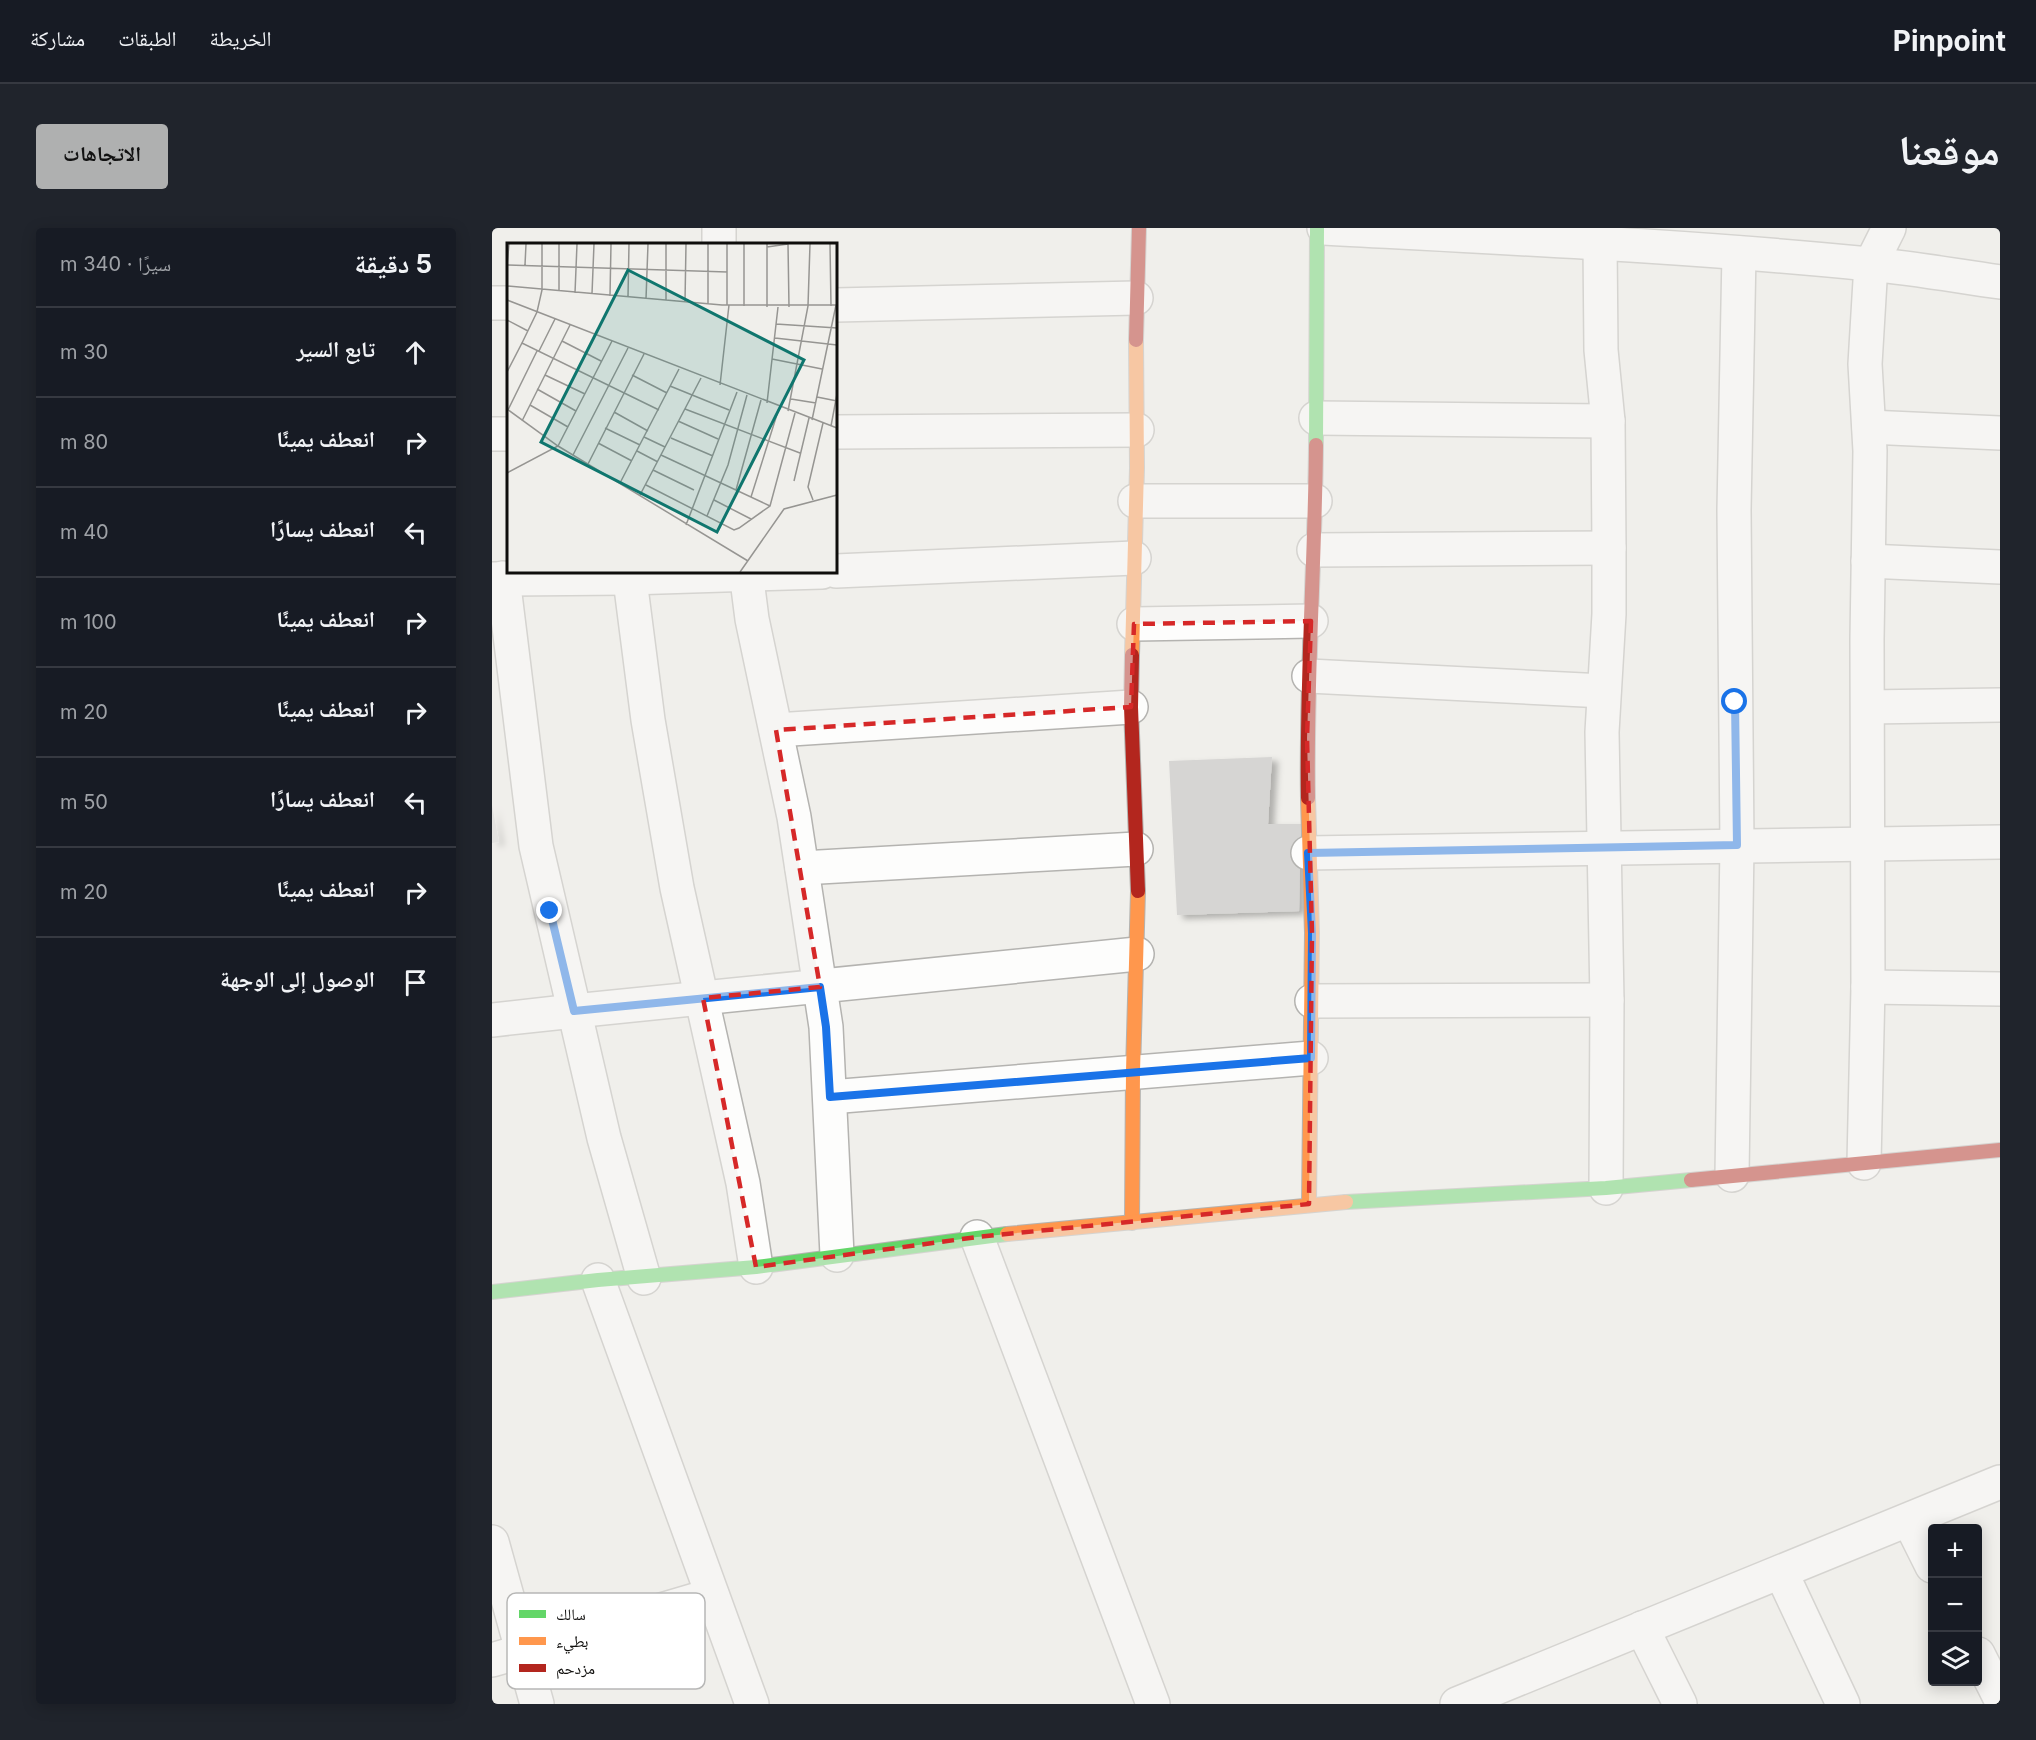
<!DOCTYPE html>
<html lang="ar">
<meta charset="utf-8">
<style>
:root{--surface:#171b24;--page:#20242c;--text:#f1f3f6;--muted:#9ea1a6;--line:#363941;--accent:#afb0b0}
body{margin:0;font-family:Inter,"Noto Naskh Arabic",sans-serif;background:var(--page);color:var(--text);direction:rtl}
.controls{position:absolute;right:18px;bottom:18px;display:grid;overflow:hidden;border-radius:6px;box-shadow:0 3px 15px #0003}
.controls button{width:54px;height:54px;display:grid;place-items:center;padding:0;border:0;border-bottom:2px solid var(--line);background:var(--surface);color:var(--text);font:30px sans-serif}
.stop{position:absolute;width:18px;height:18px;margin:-14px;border:4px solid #1a73e8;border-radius:50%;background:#fff}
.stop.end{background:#1a73e8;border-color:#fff;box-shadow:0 2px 6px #0008}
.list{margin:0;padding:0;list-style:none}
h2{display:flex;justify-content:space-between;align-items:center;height:78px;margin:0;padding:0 24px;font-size:26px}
h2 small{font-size:20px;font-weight:400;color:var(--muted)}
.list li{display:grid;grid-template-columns:39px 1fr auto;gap:18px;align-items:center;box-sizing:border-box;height:90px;padding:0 24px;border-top:2px solid var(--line)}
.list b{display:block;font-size:22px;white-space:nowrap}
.list em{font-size:20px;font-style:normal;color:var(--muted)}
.icon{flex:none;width:33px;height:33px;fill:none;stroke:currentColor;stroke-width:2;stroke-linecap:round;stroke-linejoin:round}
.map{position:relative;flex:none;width:1508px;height:1476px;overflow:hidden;direction:ltr;border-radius:6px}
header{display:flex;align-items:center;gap:36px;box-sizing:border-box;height:84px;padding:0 30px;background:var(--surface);border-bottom:2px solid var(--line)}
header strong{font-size:28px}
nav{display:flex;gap:33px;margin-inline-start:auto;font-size:21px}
.intro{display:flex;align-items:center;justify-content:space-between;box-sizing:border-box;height:144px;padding:0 36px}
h1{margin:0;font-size:42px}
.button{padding:15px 27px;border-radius:6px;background:var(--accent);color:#111;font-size:21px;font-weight:700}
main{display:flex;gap:36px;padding:0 36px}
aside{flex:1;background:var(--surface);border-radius:6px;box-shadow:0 3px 15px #0003}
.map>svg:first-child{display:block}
.building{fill:#d6d5d3;filter:url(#shadow)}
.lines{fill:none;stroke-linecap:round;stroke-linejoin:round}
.street-casing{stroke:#b4b3b0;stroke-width:36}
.fast-casing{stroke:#b4b3b0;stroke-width:16}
.slow-casing{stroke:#b4b3b0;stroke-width:16}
.jam-casing{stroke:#b4b3b0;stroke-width:16}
.street{stroke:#fdfdfc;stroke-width:33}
.fast{stroke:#63d668;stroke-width:14}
.slow{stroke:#ff974d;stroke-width:14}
.jam{stroke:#b3261e;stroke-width:14}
.route{stroke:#1a73e8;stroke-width:8}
.marked{fill:none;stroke:#d62828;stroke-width:4.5;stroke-dasharray:12 8;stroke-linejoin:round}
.inset-road{fill:none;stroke:#969592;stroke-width:1.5}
.view{fill:#0f766e;fill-opacity:0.15;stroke:#0f766e;stroke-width:3}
.inset-edge{fill:none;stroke:#0f0e0c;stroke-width:3}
.key{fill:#fff;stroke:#b7b7b6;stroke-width:1.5}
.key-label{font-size:16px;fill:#0f0e0c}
</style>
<header>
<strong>Pinpoint</strong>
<nav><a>الخريطة</a><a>الطبقات</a><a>مشاركة</a></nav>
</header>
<div class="intro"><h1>موقعنا</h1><a class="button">الاتجاهات</a></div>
<main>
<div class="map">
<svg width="1508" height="1476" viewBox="0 0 1508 1476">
<defs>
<filter id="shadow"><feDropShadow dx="6" dy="4" stdDeviation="3" flood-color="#0004"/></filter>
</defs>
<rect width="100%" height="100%" fill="#f0efeb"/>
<!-- building -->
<g class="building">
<path d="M780 529 776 596H809L807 683 685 687 677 533Z"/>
<path d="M0 577 7 614 0 615Z"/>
</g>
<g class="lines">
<defs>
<g id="street">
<path d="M832 0C1014 10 1196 18 1377 36 1421 40 1465 48 1508 54"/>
<path d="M1108 15 1109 122 1116 193 1117 320V386L1110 504 1115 772 1114 960"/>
<path d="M227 16V0"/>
<path d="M0 75H16"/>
<path d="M344 77 644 70"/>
<path d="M824 190 1116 193"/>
<path d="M1377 199 1508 205"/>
<path d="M344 204 645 202"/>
<path d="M0 206H16"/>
<path d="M643 273H823"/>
<path d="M822 322 1117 320"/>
<path d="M1376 333 1508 339"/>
<path d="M344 343 642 330"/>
<path d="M137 344 156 492 185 660 251 955 264 1039"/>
<path d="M254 344 260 391 302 589 334 799 345 1027"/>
<path d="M11 350 44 618 112 910 152 1050"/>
<path d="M0 351 137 350 330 344"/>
<path d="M642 396 819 393"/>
<path d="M817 448 1112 463"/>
<path d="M1376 479 1508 477"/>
<path d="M284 502 639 479"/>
<path d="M816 625 1508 614"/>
<path d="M310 640 644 621"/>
<path d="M1376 759 1508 761"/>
<path d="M820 773 1115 772"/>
<path d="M0 792 82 783 645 726"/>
<path d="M338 869 819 830"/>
<path d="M1372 935 1376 759 1375 411 1378 223 1373 136 1379 36 1397 0"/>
<path d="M1240 947 1245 617 1242 282 1247 25"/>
<path d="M485 1009 661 1476"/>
<path d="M106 1052 260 1476"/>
<path d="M1417 1292 1440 1338"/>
<path d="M0 1314 45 1476"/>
<path d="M1289 1344 1351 1476"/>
<path d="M1150 1400 1188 1476"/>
<path d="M1486 1426 1508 1470"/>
<path d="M0 1432 220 1367"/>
<path d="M965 1476 1508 1254"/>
</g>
<g id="fast">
<path d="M824 217 825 0"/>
<path d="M854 974 1114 960 1199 952"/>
<path d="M0 1064 106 1052 264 1039 515 1006"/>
</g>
<g id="slow">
<path d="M640 427 645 240 644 112"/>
<path d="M816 570 820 705 817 976"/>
<path d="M640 995 641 843 646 663"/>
<path d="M515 1006 854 974"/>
</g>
<g id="jam">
<path d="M644 112 647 0"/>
<path d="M640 427 639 479 646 663"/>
<path d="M816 570C814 452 823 335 824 217"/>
<path d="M1199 952 1508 922"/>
</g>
</defs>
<!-- street casing -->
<use href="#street" class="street-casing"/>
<!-- fast casing -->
<use href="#fast" class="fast-casing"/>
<!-- slow casing -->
<use href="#slow" class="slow-casing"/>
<!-- jam casing -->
<use href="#jam" class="jam-casing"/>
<!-- street -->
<use href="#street" class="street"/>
<!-- fast -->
<use href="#fast" class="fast"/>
<!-- slow -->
<use href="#slow" class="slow"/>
<!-- jam -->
<use href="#jam" class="jam"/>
</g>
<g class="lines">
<!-- route -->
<path class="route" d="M58 683 82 783 328 759 334 799 338 869 819 830 820 705 816 625 1245 617 1243 474"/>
</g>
<!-- marked area -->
<path d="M0 0H1508V1476H0ZM819 393 815 510 820 705 817 976 485 1009 264 1039 211 770 328 759 284 502 639 479 642 396Z" fill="#f0efeb" fill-opacity=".55" fill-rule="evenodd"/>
<path class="marked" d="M819 393 815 510 820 705 817 976 485 1009 264 1039 211 770 328 759 284 502 639 479 642 396Z"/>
<!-- overview -->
<g transform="translate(15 15)">
<rect width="330" height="330" fill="#f0efeb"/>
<path class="inset-road" d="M2 1 0 22 220 29V1M237 1V63M260 1V64M281 1 282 64M323 1 324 63M260 4 281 1M18 22 19 1M0 43 215 62H330M52 48V1M68 50 70 1M85 51 87 1M103 53 104 1M121 54 122 1M139 56 141 1M0 57 330 185M159 57V1M178 59 179 1M201 61V1M220 62V29M0 77 21 88M269 81 330 85M268 95 330 102M55 98 94 118M15 100 30 69 35 47V1M32 108 48 76M265 116 315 126M0 129 15 100 152 167M38 132 78 151M125 132 160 150M213 142 222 62M163 143 222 167M30 146 69 168M310 154 330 158M284 156 309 160M260 160 271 64M23 162 61 184M0 166 51 203 241 318M178 166 293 210M1 167 30 108M281 168 301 63 303 1M107 169 141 188M305 177 329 62M15 178 63 82M171 178 211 196M324 183 330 151M98 185 133 202M137 194 158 204M164 195 206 213M91 200 125 218M130 208 151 219M66 212 121 105M154 212 263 263M81 221 137 111M146 227 187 247M0 230 51 203 105 98M287 238 302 175M113 240 172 126M139 242 227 287 232 285 263 263 288 170M229 247 254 157M133 252 194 135M244 254 272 165M207 257 244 276M306 257 301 244 316 180M200 273 221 222 240 152M179 282 230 149M233 329 277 266 330 252"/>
<path class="view" d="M121 27 297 117 210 289 34 199Z"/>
<rect width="330" height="330" class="inset-edge"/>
</g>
<!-- legend -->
<rect x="15" y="1365" width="198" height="96" rx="9" class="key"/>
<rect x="27" y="1382" width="27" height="8" fill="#63d668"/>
<rect x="27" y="1409" width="27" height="8" fill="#ff974d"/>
<rect x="27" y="1436" width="27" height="8" fill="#b3261e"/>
<g class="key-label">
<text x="64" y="1392">سالك</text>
<text x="64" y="1419">بطيء</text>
<text x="64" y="1446">مزدحم</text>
</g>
</svg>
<div class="controls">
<button>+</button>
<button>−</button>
<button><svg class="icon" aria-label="layers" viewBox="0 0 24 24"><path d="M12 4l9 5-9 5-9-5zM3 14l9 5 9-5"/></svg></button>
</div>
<div class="stop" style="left:1243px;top:474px"></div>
<div class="stop end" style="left:58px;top:683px"></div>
</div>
<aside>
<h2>5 دقيقة<small>سيرًا · 340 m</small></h2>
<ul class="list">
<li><svg class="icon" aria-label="ahead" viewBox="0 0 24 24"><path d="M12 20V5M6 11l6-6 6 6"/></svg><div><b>تابع السير</b></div><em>30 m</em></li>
<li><svg class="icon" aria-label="right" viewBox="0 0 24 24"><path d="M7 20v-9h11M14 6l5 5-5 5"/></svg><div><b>انعطف يمينًا</b></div><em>80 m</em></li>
<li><svg class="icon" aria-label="left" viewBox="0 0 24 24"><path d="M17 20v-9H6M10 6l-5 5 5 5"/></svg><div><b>انعطف يسارًا</b></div><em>40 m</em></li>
<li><svg class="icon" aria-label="right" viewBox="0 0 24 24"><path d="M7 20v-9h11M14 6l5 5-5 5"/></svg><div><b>انعطف يمينًا</b></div><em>100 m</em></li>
<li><svg class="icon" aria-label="right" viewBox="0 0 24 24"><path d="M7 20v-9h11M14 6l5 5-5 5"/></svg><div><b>انعطف يمينًا</b></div><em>20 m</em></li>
<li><svg class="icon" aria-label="left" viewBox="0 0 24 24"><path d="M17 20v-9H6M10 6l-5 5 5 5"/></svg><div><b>انعطف يسارًا</b></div><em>50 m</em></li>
<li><svg class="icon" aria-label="right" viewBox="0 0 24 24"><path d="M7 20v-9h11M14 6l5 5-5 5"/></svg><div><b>انعطف يمينًا</b></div><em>20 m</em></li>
<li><svg class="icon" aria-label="arrive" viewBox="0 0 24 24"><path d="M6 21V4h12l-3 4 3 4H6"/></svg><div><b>الوصول إلى الوجهة</b></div></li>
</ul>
</aside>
</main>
